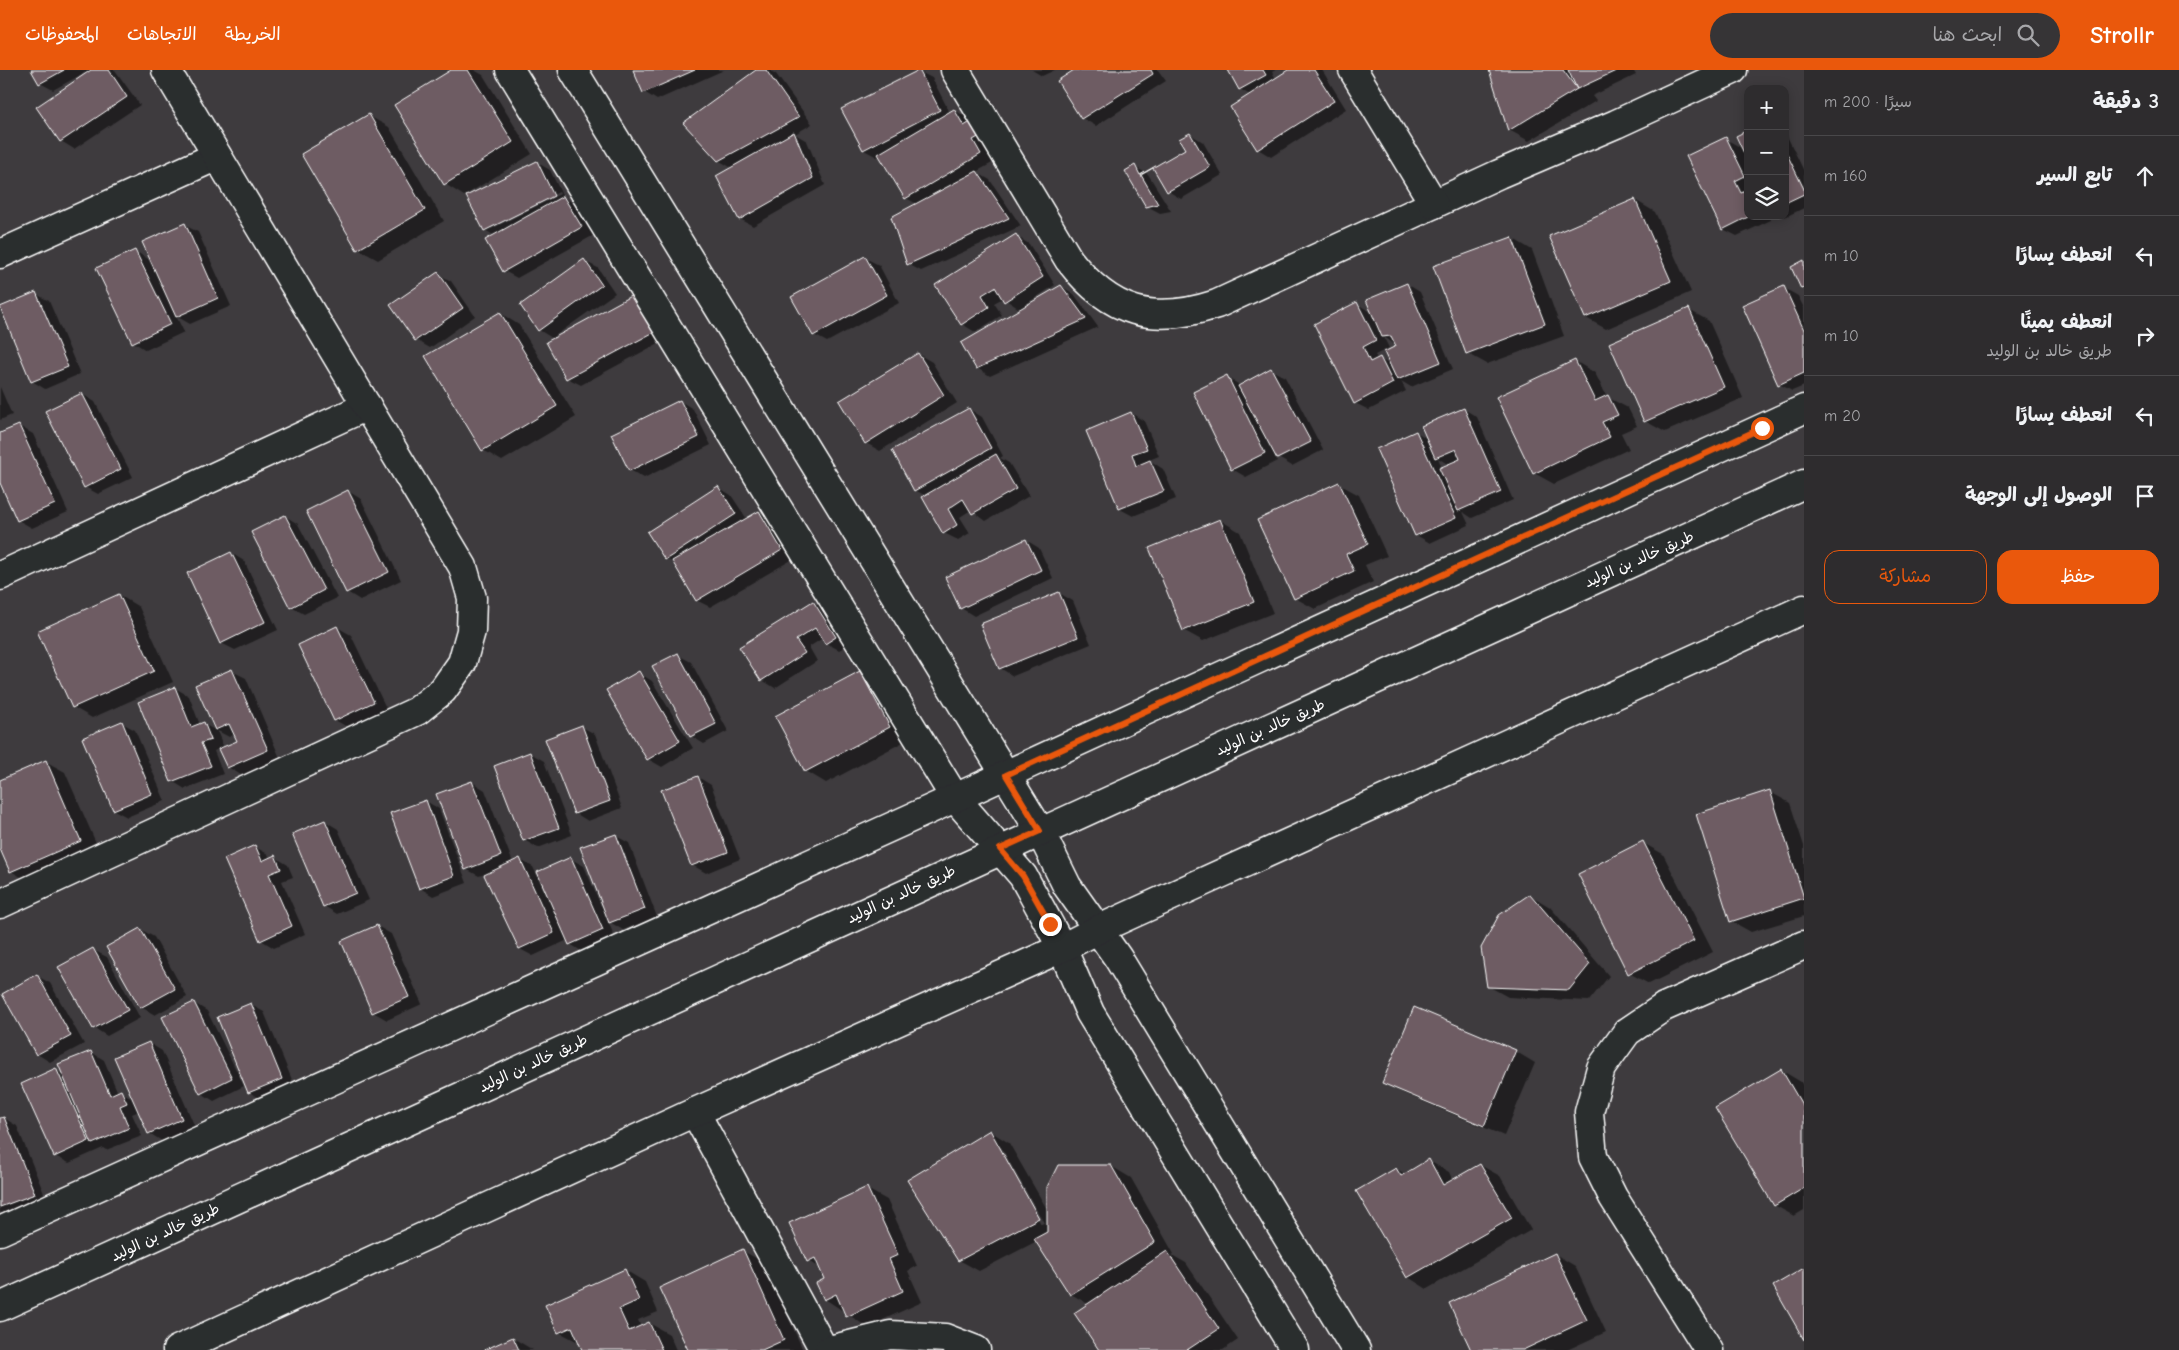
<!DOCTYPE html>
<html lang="ar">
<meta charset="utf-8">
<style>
:root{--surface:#2e2c2e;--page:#363436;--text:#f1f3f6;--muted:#a7a7aa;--line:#49484a;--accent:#ea580c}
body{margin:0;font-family:"Comic Neue","Playpen Sans Arabic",sans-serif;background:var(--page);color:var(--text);direction:rtl}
.controls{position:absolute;right:15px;top:15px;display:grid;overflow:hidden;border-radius:10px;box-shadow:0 2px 12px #0003}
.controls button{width:45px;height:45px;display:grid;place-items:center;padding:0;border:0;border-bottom:1px solid var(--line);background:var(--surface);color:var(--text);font:25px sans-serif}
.stop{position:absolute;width:15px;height:15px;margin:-11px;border:4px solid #ea580c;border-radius:50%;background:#fff}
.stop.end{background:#ea580c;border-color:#fff;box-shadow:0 1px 5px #0008}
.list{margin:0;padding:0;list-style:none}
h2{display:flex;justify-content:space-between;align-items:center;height:65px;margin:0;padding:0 20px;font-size:21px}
h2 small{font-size:16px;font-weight:400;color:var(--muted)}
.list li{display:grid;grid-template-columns:32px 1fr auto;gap:15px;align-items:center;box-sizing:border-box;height:80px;padding:0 20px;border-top:1px solid var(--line)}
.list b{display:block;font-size:19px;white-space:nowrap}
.list p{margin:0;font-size:16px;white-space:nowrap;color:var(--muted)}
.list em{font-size:16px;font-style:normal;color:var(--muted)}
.actions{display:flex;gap:10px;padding:15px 20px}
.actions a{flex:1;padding:11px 0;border:1px solid var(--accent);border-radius:15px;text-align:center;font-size:18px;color:var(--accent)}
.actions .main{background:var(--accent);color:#fff}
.icon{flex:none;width:28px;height:28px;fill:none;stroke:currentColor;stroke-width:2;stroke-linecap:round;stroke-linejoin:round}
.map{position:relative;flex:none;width:1804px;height:1280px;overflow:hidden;direction:ltr}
header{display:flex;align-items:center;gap:30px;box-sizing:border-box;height:70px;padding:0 25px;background:var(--accent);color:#fff}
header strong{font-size:24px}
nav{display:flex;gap:28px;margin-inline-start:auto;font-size:18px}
.search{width:350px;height:45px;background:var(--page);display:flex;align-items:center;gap:12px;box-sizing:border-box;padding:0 18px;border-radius:28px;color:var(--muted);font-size:19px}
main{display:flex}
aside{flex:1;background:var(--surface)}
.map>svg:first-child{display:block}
.shadow{fill:#0007;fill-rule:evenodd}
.building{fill:#6e5c64;stroke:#fff}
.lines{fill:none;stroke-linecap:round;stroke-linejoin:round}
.street-casing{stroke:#fff;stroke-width:31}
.secondary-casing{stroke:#fff;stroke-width:31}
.street{stroke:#2a2d2e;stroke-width:28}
.secondary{stroke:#2a2d2e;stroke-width:28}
.route{stroke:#ea580c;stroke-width:6}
.labels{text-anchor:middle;stroke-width:4;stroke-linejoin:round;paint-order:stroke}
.street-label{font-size:15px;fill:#fff;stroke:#2a2d2e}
</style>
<header>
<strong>Strollr</strong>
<div class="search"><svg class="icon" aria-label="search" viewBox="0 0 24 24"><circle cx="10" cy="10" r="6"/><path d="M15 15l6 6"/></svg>ابحث هنا</div>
<nav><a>الخريطة</a><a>الاتجاهات</a><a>المحفوظات</a></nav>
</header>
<main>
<aside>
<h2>3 دقيقة<small>سيرًا · 200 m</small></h2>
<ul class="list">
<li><svg class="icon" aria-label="ahead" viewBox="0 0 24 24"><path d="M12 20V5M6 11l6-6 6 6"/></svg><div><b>تابع السير</b></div><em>160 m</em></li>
<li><svg class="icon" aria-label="left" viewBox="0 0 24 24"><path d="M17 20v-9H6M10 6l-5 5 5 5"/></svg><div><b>انعطف يسارًا</b></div><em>10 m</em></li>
<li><svg class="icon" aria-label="right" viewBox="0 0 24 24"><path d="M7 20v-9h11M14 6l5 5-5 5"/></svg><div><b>انعطف يمينًا</b><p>طريق خالد بن الوليد</p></div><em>10 m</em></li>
<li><svg class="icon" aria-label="left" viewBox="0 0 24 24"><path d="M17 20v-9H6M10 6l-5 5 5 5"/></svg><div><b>انعطف يسارًا</b></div><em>20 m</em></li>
<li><svg class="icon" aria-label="arrive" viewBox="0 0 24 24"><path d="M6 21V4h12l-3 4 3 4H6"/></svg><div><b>الوصول إلى الوجهة</b></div></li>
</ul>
<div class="actions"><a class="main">حفظ</a><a>مشاركة</a></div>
</aside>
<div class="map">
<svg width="1804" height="1280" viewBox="0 0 1804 1280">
<rect width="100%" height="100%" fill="#3e3b3e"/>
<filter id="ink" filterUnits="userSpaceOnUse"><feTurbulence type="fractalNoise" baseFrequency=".02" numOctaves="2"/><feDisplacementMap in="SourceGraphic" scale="10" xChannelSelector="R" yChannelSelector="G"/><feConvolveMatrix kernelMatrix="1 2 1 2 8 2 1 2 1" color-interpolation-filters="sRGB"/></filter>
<g filter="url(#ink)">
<!-- shadow -->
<g class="shadow">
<path d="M33 0H115L140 35 74 79 61 71 87 4 86 2 53 20 40 13Z"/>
<path d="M453 0H474L483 5 532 84 464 126 445 114Z"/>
<path d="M634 0H724L657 30 644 22Z"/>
<path d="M758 0H769L776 4 812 54 795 64 807 71 825 115 753 156 740 149 732 98 718 90Z"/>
<path d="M1032 0H1055L1042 6Z"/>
<path d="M1077 0H1158L1166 11 1096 56 1082 48Z"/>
<path d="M1229 0H1276L1272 2 1276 9 1290 0H1322L1346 39 1271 87 1258 79 1250 25 1240 19Z"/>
<path d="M1490 0H1633L1636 5 1592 26 1596 31 1529 71 1509 60Z"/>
<path d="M918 1 932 8 950 43 954 40 968 48 994 92 976 102 990 110 1021 156 921 201 908 194 917 134 906 128 881 85 877 87 864 80Z"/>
<path d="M369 46 389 57 444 151 378 190 358 179Z"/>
<path d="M1748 62V146H1770L1771 150 1737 166 1723 159 1726 69 1743 79Z"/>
<path d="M1785 62 1804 101V138L1785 147Z"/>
<path d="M1190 64 1203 72 1222 105 1181 129 1168 121 1186 80Z"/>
<path d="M536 92 550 100 563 127 577 135 594 165 517 208 504 201 495 166 485 160ZM559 122 560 124 491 159V156Z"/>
<path d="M1135 97 1148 104 1171 141 1160 143 1147 136Z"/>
<path d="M1635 130 1655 142 1691 222 1606 259 1586 248 1551 167Z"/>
<path d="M184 155 198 162 231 236 190 254 176 246 184 262 146 280 133 272 135 181 148 189 153 198 155 197Z"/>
<path d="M1016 166 1029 174 1055 215 1023 236 1025 237 1061 216 1074 224 1098 257 990 306 977 298 1021 240 1003 228 994 233 1002 245 975 262 962 254Z"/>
<path d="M1512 168 1532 180 1564 266 1487 294 1467 283Z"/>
<path d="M865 188 879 195 899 233 827 272 814 265Z"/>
<path d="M584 191 598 198 615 223 552 268 539 260Z"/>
<path d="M438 204 451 211 475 246 430 278 416 270Z"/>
<path d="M1407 214 1420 222 1453 299 1411 317 1401 311 1406 321 1369 340 1355 333 1357 234 1373 243ZM1383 266 1398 277 1392 296 1380 289 1378 290 1375 285 1389 278Z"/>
<path d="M1784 218 1798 226 1804 238V316L1792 321 1779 314Z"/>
<path d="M36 224 49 231 80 304 45 319 32 311 0 238Z"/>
<path d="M651 231 670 267 581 315 567 308Z"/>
<path d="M1689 240 1709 251 1743 328 1665 362 1645 351Z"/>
<path d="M500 243 519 255 576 347 502 391 483 380Z"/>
<path d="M918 284 932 292 957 333 880 381 866 373Z"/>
<path d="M1575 291 1595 303 1607 327 1628 338 1637 356 1621 363 1629 379 1554 414 1534 403Z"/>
<path d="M1271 300 1285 307 1323 380 1292 396 1275 386 1277 391 1246 407 1232 399 1227 307 1241 316Z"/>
<path d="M0 317 12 345 0 350Z"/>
<path d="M82 324 95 332 133 407 98 424 85 417Z"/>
<path d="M680 331 693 339 711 375 644 408 630 400Z"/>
<path d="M969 339 982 347 1003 386 1000 388 1009 393 1029 426 986 451 971 440 960 447 970 463 958 470 944 463 926 426 915 420Z"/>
<path d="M1464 339 1477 347 1513 430 1472 448 1463 442 1469 455 1430 473 1416 465V362L1428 369ZM1438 388 1449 395 1442 398Z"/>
<path d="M1131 343 1144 351 1159 386 1149 390 1163 399 1176 429 1133 446 1120 439Z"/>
<path d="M19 356 33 364 68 442 32 458 18 450 0 410V365Z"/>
<path d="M1339 414 1359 425 1387 486 1365 495 1373 512 1315 539 1295 528Z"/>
<path d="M718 417 731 425 747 449 759 442 773 450 795 488 710 537 696 530 676 494 666 489Z"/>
<path d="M348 421 361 429 401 510 360 530 347 522Z"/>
<path d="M285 446 298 454 337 528 304 544 291 537Z"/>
<path d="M1220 450 1240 462 1273 543 1203 571 1183 560Z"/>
<path d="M1026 470 1039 478 1053 508 974 546 961 538Z"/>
<path d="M231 483 244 491 278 560 235 580 221 573Z"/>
<path d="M1059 523 1073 531 1091 574 1013 606 1000 598Z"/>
<path d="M119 525 139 537 173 612 92 648 73 637Z"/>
<path d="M813 532 826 540 849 575 839 580 826 573 823 568 809 577 817 591 775 618 762 610Z"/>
<path d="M337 557 351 565 387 640 349 658 335 650Z"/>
<path d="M678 585 691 592 728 661 704 674 691 666Z"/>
<path d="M232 601 246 608 280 688 241 705 228 697 220 678 214 681 223 704 185 719 172 711 175 618 189 626 200 655 203 654 217 661 224 678 239 671 235 664 229 667 216 660 196 616Z"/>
<path d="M639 603 652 611 693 678 662 697 648 689 608 621Z"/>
<path d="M860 603 880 614 909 669 826 713 806 701Z"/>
<path d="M122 653 135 660 165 731 127 747 114 740Z"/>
<path d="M582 657 595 664 622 738 588 751 575 743Z"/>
<path d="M530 683 544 691 572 765 538 778 524 770Z"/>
<path d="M45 691 65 702 100 782 31 813 11 801 0 776V711Z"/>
<path d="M698 707 711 715 740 789 706 803 692 795Z"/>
<path d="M472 712 485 720 513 793 520 790 533 797 549 831 571 789 584 796 601 836 603 835 616 766 629 773 657 847 623 860 608 851 615 868 583 882 570 874 568 870 533 886 520 879 485 804 479 806 466 799Z"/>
<path d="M1770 722 1790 733 1804 776V846L1751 862 1731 851Z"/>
<path d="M426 731 439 739 467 813 433 826 420 818Z"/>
<path d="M325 751 338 759 369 830 337 844 324 836Z"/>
<path d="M1643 773 1663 784 1713 882 1649 914 1629 903Z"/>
<path d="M255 777 268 784 270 789 275 787 288 795 293 807 282 811 305 864 274 878 261 870Z"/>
<path d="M1530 825 1550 837 1609 906 1589 931 1508 927 1488 916Z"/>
<path d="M377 856 391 864 422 934 387 950 373 942Z"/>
<path d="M140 859 154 867 187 927 155 945 141 937Z"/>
<path d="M93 880 107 887 140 948 107 966 94 958Z"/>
<path d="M37 906 50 913 84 974 50 992 37 984 4 924Z"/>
<path d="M194 933 207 941 244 1016 214 1031 201 1023Z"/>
<path d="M251 935 264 942 295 1017 262 1030 249 1022Z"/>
<path d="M149 973 162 981 195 1057 162 1071 149 1063 139 1041 132 1044 142 1066 106 1080 103 1078 69 1093 55 1086 56 1000 64 1005 91 982 104 990 118 1023 121 1022 134 1029Z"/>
<path d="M1515 981 1535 993 1504 1066 1403 1023 1384 1012Z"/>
<path d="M1781 1000 1801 1012 1804 1018V1140L1794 1146 1774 1135Z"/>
<path d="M4 1048 17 1056 47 1131 7 1147 0 1142V1050Z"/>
<path d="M990 1061 1009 1073 1048 1141 1111 1096 1131 1108 1174 1184 1172 1185 1186 1193 1238 1270 1223 1280H1100L1088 1234 1071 1224 1037 1171 979 1201 959 1190ZM998 1077H1001L1044 1153 1041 1154Z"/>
<path d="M1429 1091 1449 1102 1453 1111 1480 1095 1500 1106 1531 1160 1427 1219 1408 1207 1396 1099 1406 1104Z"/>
<path d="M867 1119 887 1130 917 1196 908 1201 922 1232 867 1257 825 1229 826 1210 821 1198 808 1191Z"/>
<path d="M743 1181 763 1192 803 1280H689Z"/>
<path d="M1555 1184 1575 1196 1606 1262 1567 1280H1473Z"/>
<path d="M625 1200 645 1212 658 1242 638 1250 641 1257 649 1253 669 1264 676 1280H584L580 1273 559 1262Z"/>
<path d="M513 1268 533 1280H487Z"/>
</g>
<!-- building -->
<g class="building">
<path d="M31 0H64L39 14Z"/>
<path d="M91 0H109L127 27 60 72 36 37Z"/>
<path d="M451 0H468L513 72 444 115 394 35Z"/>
<path d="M633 0H695L643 23Z"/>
<path d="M756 0H766L799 47 718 91 683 53Z"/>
<path d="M919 0 940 40 863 80 841 39Z"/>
<path d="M1074 0H1151L1153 4 1081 49 1057 11Z"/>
<path d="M1228 0H1263L1266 5 1239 20Z"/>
<path d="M1288 0H1314L1334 31 1257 80 1230 37Z"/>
<path d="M1489 0H1563L1577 19 1508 61Z"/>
<path d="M1568 0H1618L1577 19Z"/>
<path d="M954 39 964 56 972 51 980 66 973 70 981 84 905 129 878 84Z"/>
<path d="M369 44 425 140 357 180 301 84Z"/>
<path d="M1748 60V92L1736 66Z"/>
<path d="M794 62 813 108 739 150 716 106Z"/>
<path d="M1190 63 1210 97 1167 122 1153 98 1141 105 1158 134 1146 137 1125 101 1135 95 1140 105 1185 79 1179 69Z"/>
<path d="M1726 67 1745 106 1735 111 1741 123 1748 120V146H1750L1722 160 1686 86Z"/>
<path d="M1785 80 1804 119V124L1785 133Z"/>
<path d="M537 91 554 126 484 161 466 126Z"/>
<path d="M977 101 1009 148 907 195 891 147Z"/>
<path d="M563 126 582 157 503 202 485 170Z"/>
<path d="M1635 129 1671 211 1585 248 1549 166Z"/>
<path d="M185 153 218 228 176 247 142 172Z"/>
<path d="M1016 164 1043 207 1004 232 995 217 982 225 989 237 961 255 935 215Z"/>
<path d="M1512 167 1545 254 1466 284 1433 196Z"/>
<path d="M135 180 171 254 132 273 96 198Z"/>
<path d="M865 186 887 225 813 266 791 227Z"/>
<path d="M584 189 602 215 538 261 520 235Z"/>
<path d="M1804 190V218L1801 219 1791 197Z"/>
<path d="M438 202 463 238 415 271 390 235Z"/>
<path d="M1407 213 1441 292 1397 310 1384 282 1396 276 1391 266 1382 267 1366 230Z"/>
<path d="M1061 215 1086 249 976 299 961 273Z"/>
<path d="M1784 216 1804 260V303L1778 315 1742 235Z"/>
<path d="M36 222 68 297 31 312 0 237Z"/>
<path d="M638 222 658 260 566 309 546 272Z"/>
<path d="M1357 232 1376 270 1363 277 1370 292 1380 287 1393 313 1354 334 1314 254Z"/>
<path d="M1689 238 1724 317 1644 352 1609 273Z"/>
<path d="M500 242 557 336 482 381 425 286Z"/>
<path d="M918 283 944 325 865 374 839 331Z"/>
<path d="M1575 290 1595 331 1608 325 1618 345 1602 352 1610 367 1533 404 1496 327Z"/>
<path d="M1271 298 1311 372 1277 389 1238 316Z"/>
<path d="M1227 305 1265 383 1231 400 1193 322Z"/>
<path d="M82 323 121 399 84 418 45 341Z"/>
<path d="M680 330 699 367 629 401 611 364Z"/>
<path d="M969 338 991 378 914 421 892 380Z"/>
<path d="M1464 338 1501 422 1458 441 1439 398 1460 389 1456 379 1435 388 1421 356Z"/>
<path d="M1131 342 1147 379 1132 384 1136 396 1150 390 1164 421 1119 439 1086 361Z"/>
<path d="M19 355 55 434 17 451 0 413V363Z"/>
<path d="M1416 361 1456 448 1415 466 1376 379Z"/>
<path d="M996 384 1016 419 972 444 963 429 948 439 957 455 943 464 922 427Z"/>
<path d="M1339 412 1368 474 1346 484 1354 501 1294 529 1257 450Z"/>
<path d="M718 416 736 444 665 490 647 462Z"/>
<path d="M348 420 389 502 346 523 306 441Z"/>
<path d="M759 441 782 480 696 531 672 491Z"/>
<path d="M285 445 324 520 290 538 251 462Z"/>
<path d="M1220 449 1254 532 1183 561 1149 478Z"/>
<path d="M1026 469 1041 500 960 539 945 507Z"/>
<path d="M231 482 265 552 220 574 187 503Z"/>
<path d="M1059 522 1078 567 999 599 980 554Z"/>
<path d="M119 524 154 601 72 638 37 561Z"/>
<path d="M813 531 836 567 825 574 815 558 796 570 805 583 761 611 739 577Z"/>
<path d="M337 556 374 632 334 651 298 575Z"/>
<path d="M678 583 716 654 690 667 652 596Z"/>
<path d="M232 599 268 680 227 698 218 679 237 671 229 654 215 660 195 615Z"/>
<path d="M639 601 680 671 647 690 606 620Z"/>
<path d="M860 601 890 657 805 702 775 646Z"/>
<path d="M175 617 191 657 204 652 211 670 201 673 211 696 171 712 138 632Z"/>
<path d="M122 651 152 724 113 740 82 668Z"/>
<path d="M582 655 610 731 574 744 545 669Z"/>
<path d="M530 682 559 758 523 771 494 696Z"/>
<path d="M46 690 81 771 10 802 0 779V710Z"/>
<path d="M698 706 728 782 691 796 661 720Z"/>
<path d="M472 711 501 786 465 800 436 724Z"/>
<path d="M1770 720 1804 828 1730 852 1696 744Z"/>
<path d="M426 730 454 806 419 819 390 743Z"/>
<path d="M325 750 356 823 323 837 292 764Z"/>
<path d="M616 764 645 839 609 853 580 777Z"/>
<path d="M1643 771 1694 871 1628 904 1578 804Z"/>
<path d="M255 775 262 791 275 785 281 799 269 804 292 856 260 871 224 789Z"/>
<path d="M571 787 603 860 569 875 537 802Z"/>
<path d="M520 788 554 863 519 879 484 805Z"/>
<path d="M1530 824 1590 894 1569 920 1487 917 1481 878 1499 845Z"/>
<path d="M377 855 409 927 372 943 341 871Z"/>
<path d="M140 858 175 919 140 938 106 877Z"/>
<path d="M93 878 128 940 93 959 58 897Z"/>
<path d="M37 904 71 966 36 985 2 924Z"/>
<path d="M194 932 232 1008 200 1024 162 947Z"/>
<path d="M251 933 282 1009 248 1023 217 947Z"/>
<path d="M1414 937 1516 980 1484 1056 1382 1013Z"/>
<path d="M149 972 182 1049 148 1064 114 987Z"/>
<path d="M91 981 110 1025 121 1020 127 1033 120 1036 129 1058 92 1074 58 994Z"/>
<path d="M56 998 89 1071 54 1087 21 1014Z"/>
<path d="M1781 999 1804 1038V1118L1774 1136 1715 1038Z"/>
<path d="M4 1047 35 1124 0 1137V1048Z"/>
<path d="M990 1060 1039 1148 958 1191 907 1110Z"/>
<path d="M1429 1089 1443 1115 1480 1094 1512 1148 1407 1208 1356 1121 1396 1098 1401 1106Z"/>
<path d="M1058 1095H1111L1155 1172 1070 1225 1034 1169 1047 1162V1117Z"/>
<path d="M867 1117 898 1185 889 1189 903 1221 846 1247 836 1224 824 1230 816 1213 824 1209 815 1188 807 1192 789 1153Z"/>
<path d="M743 1179 784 1270 762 1280H688L659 1218Z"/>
<path d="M1167 1181 1219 1259 1187 1280H1099L1074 1243Z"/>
<path d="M1555 1183 1587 1250 1523 1280H1471L1449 1233Z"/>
<path d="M1804 1198V1270L1773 1216Z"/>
<path d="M625 1199 639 1230 619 1239 629 1261 649 1252 662 1280H582L572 1257 558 1263 545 1235Z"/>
<path d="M513 1267 519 1280H484Z"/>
</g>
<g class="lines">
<defs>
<g id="street">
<path d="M510 0 955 728 1023 806 1062 878 1090 943 1295 1280"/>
<path d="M573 0 1040 761 1067 816 1118 888 1356 1280"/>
<path d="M955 0 1069 190C1111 244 1153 255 1217 234L1499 104 1616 54 1733 0"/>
<path d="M1353 0 1434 134"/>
<path d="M0 184 217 86"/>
<path d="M0 506 367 336"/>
<path d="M0 834 417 641 443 620 462 593 471 561 472 528 463 497 166 0"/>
<path d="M695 1042 824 1280"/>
<path d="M0 1161 955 728 1804 339"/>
<path d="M829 1280 890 1265 945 1268 976 1280"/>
<path d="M1709 1280 1613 1127 1593 1087 1589 1042 1601 998 1627 962 1664 937 1804 875"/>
</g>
<g id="secondary">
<path d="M0 1237 1804 414"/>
<path d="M177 1280 695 1042 1062 878 1099 859 1804 539"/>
</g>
</defs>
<!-- street casing -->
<use href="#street" class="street-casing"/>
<!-- secondary casing -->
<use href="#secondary" class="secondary-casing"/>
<!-- street -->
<use href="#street" class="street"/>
<!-- secondary -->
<use href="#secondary" class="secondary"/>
</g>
</g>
<g class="lines" filter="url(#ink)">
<!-- route -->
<path class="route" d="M1050 854 1023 806 1000 779 1040 761 1006 705 1762 358"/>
</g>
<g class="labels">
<!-- street labels -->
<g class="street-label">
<text transform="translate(1639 489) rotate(-24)" y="5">طريق خالد بن الوليد</text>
<text transform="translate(1270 657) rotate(-24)" y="5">طريق خالد بن الوليد</text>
<text transform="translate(901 824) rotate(-25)" y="5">طريق خالد بن الوليد</text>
<text transform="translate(533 993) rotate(-25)" y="5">طريق خالد بن الوليد</text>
<text transform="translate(165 1162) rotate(-25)" y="5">طريق خالد بن الوليد</text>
</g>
</g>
</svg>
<div class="controls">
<button>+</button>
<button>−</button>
<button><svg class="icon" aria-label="layers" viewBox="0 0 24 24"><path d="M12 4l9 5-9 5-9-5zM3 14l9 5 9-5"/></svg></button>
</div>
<div class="stop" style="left:1762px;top:358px"></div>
<div class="stop end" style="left:1050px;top:854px"></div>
</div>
</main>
